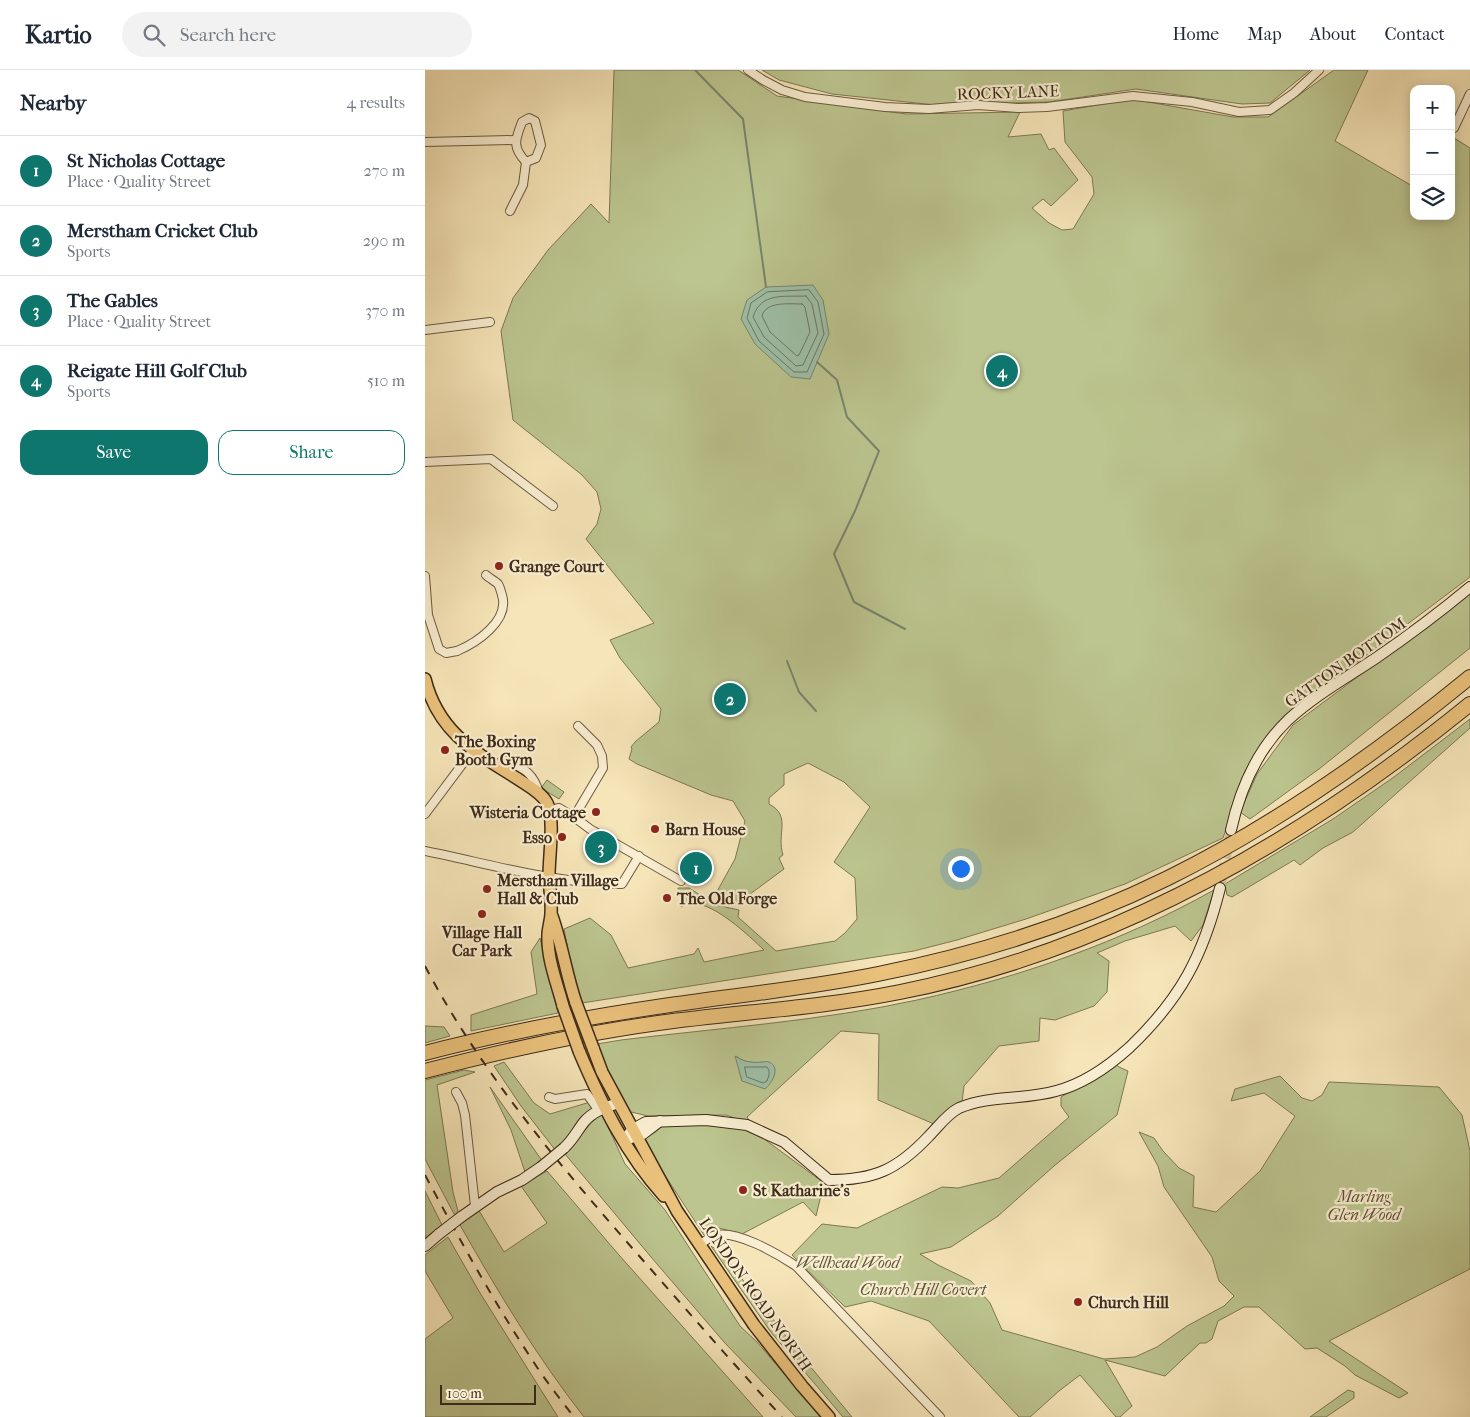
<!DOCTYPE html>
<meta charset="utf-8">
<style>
:root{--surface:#fff;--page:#f2f2f3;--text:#1f2937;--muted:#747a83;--line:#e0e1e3;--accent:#0f766e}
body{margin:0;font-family:"IM FELL French Canon",serif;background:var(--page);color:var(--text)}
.controls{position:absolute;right:15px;top:15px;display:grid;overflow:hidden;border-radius:10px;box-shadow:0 2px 12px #0003}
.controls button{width:45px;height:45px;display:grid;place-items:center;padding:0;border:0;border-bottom:1px solid var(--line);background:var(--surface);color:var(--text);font:25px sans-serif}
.scale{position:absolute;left:15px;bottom:12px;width:96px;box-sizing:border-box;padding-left:5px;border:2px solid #3e2b19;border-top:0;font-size:14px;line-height:18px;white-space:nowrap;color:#3e2b19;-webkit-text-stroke:4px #f9eed1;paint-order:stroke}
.you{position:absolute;left:535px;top:798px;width:18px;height:18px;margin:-12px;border:4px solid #fff;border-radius:50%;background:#1a73e8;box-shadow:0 0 0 8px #1a73e833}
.badge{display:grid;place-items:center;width:32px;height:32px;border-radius:50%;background:var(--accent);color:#fff;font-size:16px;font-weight:700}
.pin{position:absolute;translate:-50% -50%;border:2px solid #fff;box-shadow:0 1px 5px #0006}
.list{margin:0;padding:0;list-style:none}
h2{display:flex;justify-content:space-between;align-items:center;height:65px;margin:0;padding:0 20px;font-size:21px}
h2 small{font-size:16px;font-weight:400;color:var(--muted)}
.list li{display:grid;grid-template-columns:32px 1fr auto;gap:15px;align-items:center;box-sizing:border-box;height:70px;padding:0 20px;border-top:1px solid var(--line)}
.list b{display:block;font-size:19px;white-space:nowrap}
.list p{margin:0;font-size:16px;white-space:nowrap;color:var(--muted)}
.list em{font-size:16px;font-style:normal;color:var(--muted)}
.actions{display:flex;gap:10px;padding:15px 20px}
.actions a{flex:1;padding:11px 0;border:1px solid var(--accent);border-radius:15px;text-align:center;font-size:18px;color:var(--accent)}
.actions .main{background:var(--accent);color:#fff}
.icon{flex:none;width:28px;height:28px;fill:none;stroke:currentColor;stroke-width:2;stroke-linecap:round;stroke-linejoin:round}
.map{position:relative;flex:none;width:1045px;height:1347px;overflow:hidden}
header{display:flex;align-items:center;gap:30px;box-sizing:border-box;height:70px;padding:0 25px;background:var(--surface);border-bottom:1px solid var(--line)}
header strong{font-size:24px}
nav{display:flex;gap:28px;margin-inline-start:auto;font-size:18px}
.search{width:350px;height:45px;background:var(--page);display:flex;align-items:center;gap:12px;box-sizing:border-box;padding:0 18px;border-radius:28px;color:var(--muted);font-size:19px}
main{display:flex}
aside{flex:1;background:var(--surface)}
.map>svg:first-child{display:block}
.green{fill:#bcc58f;stroke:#7d7854;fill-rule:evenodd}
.water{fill:#9ec0a8;stroke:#78846f}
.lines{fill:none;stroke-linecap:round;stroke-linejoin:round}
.shore{stroke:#6e7660;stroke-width:1}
.stream{stroke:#78846f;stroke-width:2}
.secondary-tunnel{stroke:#d1c098;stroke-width:10;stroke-dasharray:10 5;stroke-linecap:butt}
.street-casing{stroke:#6c5a41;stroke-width:10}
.secondary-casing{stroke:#3e2b19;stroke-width:12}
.primary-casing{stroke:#3e2b19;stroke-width:14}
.highway-casing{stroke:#3e2b19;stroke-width:16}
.street{stroke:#f9eed1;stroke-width:8}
.secondary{stroke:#f9eed1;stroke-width:10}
.primary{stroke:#ebc27c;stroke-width:11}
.highway{stroke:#ebc27c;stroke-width:14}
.rail{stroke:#3e2b19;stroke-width:2;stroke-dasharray:9 9;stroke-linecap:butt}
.secondary-bridge-casing{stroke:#3e2b19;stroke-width:12;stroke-linecap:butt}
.primary-bridge-casing{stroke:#3e2b19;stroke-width:14;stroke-linecap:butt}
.secondary-bridge{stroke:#f9eed1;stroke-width:10}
.primary-bridge{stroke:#ebc27c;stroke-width:11}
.poi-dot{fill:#8f2418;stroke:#f9eed1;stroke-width:2}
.labels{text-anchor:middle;stroke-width:4.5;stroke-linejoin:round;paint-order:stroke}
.street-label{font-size:16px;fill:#3e2b19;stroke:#f9eed1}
.poi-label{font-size:16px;font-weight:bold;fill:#3e2b19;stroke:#f9eed1;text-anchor:start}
.park-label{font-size:16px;font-style:italic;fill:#5e5236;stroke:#f9eed1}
</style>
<header>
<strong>Kartio</strong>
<div class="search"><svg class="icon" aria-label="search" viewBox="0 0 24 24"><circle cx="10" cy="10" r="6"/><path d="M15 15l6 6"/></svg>Search here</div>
<nav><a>Home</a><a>Map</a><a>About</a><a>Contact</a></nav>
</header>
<main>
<aside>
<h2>Nearby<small>4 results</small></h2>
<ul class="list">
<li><span class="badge">1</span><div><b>St Nicholas Cottage</b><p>Place · Quality Street</p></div><em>270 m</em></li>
<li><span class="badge">2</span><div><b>Merstham Cricket Club</b><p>Sports</p></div><em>290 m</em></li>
<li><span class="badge">3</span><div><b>The Gables</b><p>Place · Quality Street</p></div><em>370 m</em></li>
<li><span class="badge">4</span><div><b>Reigate Hill Golf Club</b><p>Sports</p></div><em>510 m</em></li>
</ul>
<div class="actions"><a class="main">Save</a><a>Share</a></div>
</aside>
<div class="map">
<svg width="1045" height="1347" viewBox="0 0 1045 1347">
<rect width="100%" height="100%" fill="#f6e5b8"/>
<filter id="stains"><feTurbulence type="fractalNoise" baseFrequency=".004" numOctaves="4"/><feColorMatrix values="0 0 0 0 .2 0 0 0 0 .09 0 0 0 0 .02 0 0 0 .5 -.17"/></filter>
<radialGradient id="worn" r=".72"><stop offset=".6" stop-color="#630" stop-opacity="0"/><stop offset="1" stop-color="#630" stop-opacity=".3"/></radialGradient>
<!-- green -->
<g class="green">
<path d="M189 0H313L352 26 481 44 595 42 583 67 616 64 624 80 629 78 653 110 626 136 618 129 607 138 624 153 637 160 648 159 669 124 667 107 640 72 638 41 706 29 808 47H843L909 0H943L910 71 989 117V146H1026V72L1029 68 1045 78V507L859 647 820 701 798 768 700 814 601 849 532 870 489 881 157 933 146 896 139 859 165 848 186 865 203 898 269 884 273 878 279 892 339 880C323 865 291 834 267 833 263 833 260 835 256 837L253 818H264L291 835 314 840 313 847 351 881 410 871 420 863 432 849 430 808 409 792 445 737 419 712 383 693 359 704V715L344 728V734C367 746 351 764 358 785L354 788 359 799 317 830 308 834 290 825 310 789 320 751 308 731 286 725 212 694 204 689 207 679 206 677 211 671 234 652 236 639 195 588 185 570 229 553 161 469 172 454 176 439 172 422 157 405 88 350 76 261 88 228 123 180 166 134 184 153Z"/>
<path d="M337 0H885L845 33 817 34 711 19 624 32 510 35 407 24 354 10Z"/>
<path d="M1045 523V578L894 699 825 749 815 742 832 704 868 655Z"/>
<path d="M1045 649V658L928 762 898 778 875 795 869 790 807 827 802 825 800 814 908 749 969 707Z"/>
<path d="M122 710 139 722 134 729 116 718Z"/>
<path d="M789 820 778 855 766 871 750 856 700 871 672 883 684 891 682 922 669 936 630 950 615 948 614 971 574 976 539 1016 537 1032 509 1054 453 1030 454 964 416 961 322 1047 326 1054 301 1045 223 1046 202 1041 183 1003 172 974 196 970C294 958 396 951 492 930 596 907 696 872 789 820ZM311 986C321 994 331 993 343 992L317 1011Z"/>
<path d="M115 868 133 943 46 961V945L112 924 106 882Z"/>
<path d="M0 956 19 957 25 966 0 973Z"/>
<path d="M79 992 109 1033 125 1044 165 1032 168 1040 131 1081 96 1036 69 996Z"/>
<path d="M688 992 694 997 703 1001 692 1045 629 1096 573 1146 526 1177 495 1184 513 1195 546 1211 565 1233 577 1260 679 1289 710 1287 732 1277 762 1256 799 1236 809 1226 794 1211 787 1187 739 1117 733 1096 714 1062 729 1068 738 1081 754 1098 769 1106 768 1137 791 1142 835 1101 870 1046 839 1023 806 1031 810 1019 855 1006 877 1028 887 1031 897 1025 904 1012 1014 1017 1037 1045 1045 1081V1199L904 1271 983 1323 974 1328 930 1305 920 1296 892 1278 880 1279 834 1237H819L793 1251 787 1269 781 1273H775L740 1306 680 1290 707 1336 695 1347H691L655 1305 634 1321 605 1347H594L504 1251 446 1231 420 1237 367 1185 397 1154 432 1158 517 1117 533 1118 574 1108 644 1047 636 1036V1027L677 1003Z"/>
<path d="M39 1000 50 1002 12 1015 28 1122 34 1145 29 1144 0 1089V1010Z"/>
<path d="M65 1017 118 1092 100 1102 86 1060Z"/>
<path d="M177 1044 200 1094 240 1140 315 1256 332 1272 396 1347H371L299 1272 226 1187 140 1084C153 1070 162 1054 177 1044Z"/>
<path d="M299 1052 331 1063 399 1113 391 1146 378 1132 317 1164 294 1158 279 1165 216 1069 229 1063 239 1055Z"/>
<path d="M122 1101 194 1185 338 1347H159C112 1287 73 1222 35 1155L53 1139 79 1182 122 1153 96 1116Z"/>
<path d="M0 1121 17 1155 0 1168Z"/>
<path d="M23 1167 55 1223 133 1347H0V1269L28 1248 0 1201V1185Z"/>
<path d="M286 1176 298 1184 370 1278 427 1347H418L345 1261Z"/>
<path d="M923 1320 929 1322V1328L901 1347H885Z"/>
</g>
<!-- water -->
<g class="water">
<path d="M388 215 398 230 404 264 385 309 366 307 330 274 316 249 322 230 341 217Z"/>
<path d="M310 986C319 992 326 993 337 992 339 992 342 991 344 992 357 998 346 1014 340 1019L317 1011Z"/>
</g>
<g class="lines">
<!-- shore -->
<g class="shore">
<path d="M384 220 393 232 399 264 382 302H369L334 271 322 248 326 233 342 222Z"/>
<path d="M381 226 387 234 393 263 378 295 371 296 339 267 328 247C336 222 359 227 381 226Z"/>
<path d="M377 234 380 237 385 262 374 285 372 286 345 262 337 246C341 231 364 234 377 234Z"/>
<path d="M320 997H342L344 1000V1005L342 1011 338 1013 322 1007Z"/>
</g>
<!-- stream -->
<g class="stream">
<path d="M270 0 318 49 341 217"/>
<path d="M392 292 412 310 422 347 454 381 430 441 409 484 429 532 480 559"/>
<path d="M362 591 374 622 391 641"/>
</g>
<!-- secondary-tunnel -->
<path class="secondary-tunnel" d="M795 818 806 760"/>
<defs>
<g id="street">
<path d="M323 0 338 10 357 20 380 27 460 37 504 39 553 35 593 38 622 37 708 26 767 32 814 42 845 40 869 23 894 0"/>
<path d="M104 48 110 51 116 75 111 88 101 92C87 77 90 70 97 52Z"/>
<path d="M1029 58 1045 24"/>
<path d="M0 72 90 70"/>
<path d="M85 141 98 115 101 92"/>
<path d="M0 260 65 252"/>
<path d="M0 392 66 389 128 436"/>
<path d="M0 506 3 545 14 579 21 583 32 581"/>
<path d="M32 581C51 573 85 551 77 525 76 522 75 517 73 514 70 511 64 508 61 505"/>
<path d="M73 697 82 691C100 699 109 704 114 723"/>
<path d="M125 740 134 738 149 747 165 759 256 811"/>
<path d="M0 744 48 680"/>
<path d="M149 747 178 698 177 686 172 675 153 656"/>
<path d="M0 781C65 794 131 814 197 814L214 786"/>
<path d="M31 1022 37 1033 40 1045 50 1136"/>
<path d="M124 1027 130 1029 162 1024 174 1041"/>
<path d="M275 1175C279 1172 283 1168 288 1166 309 1158 353 1184 371 1196L515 1347"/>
</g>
<g id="secondary">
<path d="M806 760C815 719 832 680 863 650 889 626 921 608 951 588 983 566 1015 542 1045 517"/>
<path d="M206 1068 218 1064 235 1051"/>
<path d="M199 1070 208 1059 221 1052 281 1050 322 1055 359 1072 404 1110C449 1110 472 1100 504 1066 513 1057 522 1044 534 1038 564 1025 600 1030 631 1021 659 1014 684 996 705 977 756 928 778 886 795 818"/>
<path d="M139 1078C148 1070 152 1061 159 1052 167 1042 181 1037 193 1033"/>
<path d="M36 1147 72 1122 97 1110 116 1097"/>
<path d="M0 1176 14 1164"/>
</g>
<g id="primary">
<path d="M0 609C13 662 50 682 93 709 103 716 116 722 122 733 130 748 124 786 124 805 124 817 127 830 126 843 126 850 123 858 123 865 122 889 132 913 138 936"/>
<path d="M127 846C137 874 141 904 151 933"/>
<path d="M168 978 177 1002 252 1141 329 1255 377 1316 404 1347"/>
<path d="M154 981C176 1033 201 1084 239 1126"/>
</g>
<g id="highway">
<path d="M0 983C81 962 163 947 245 935 314 925 384 918 453 904 553 884 652 853 743 808 852 754 951 684 1045 607"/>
<path d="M0 1001C77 981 154 964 233 953 314 942 395 938 475 922 688 880 878 770 1045 634"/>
</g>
</defs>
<!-- street casing -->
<use href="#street" class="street-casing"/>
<!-- secondary casing -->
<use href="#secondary" class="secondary-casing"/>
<!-- primary casing -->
<use href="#primary" class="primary-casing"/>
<!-- highway casing -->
<use href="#highway" class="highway-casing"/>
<!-- street -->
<use href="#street" class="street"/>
<!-- secondary -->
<use href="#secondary" class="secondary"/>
<!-- primary -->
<use href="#primary" class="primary"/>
<!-- highway -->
<use href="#highway" class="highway"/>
<!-- rail -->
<g class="rail">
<path d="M0 896C53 997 127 1086 201 1171 253 1230 304 1289 357 1347"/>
<path d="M0 1105C34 1168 68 1231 108 1291 120 1310 135 1329 149 1347"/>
</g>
<defs>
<g id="secondary-bridge">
<path d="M116 1097 139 1078"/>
<path d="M14 1164 36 1147"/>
</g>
<g id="primary-bridge">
<path d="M151 933 168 978"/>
<path d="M138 936 154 981"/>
</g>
</defs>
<!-- secondary-bridge casing -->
<use href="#secondary-bridge" class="secondary-bridge-casing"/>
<!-- primary-bridge casing -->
<use href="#primary-bridge" class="primary-bridge-casing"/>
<!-- secondary-bridge -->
<use href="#secondary-bridge" class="secondary-bridge"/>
<!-- primary-bridge -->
<use href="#primary-bridge" class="primary-bridge"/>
</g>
<!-- markers -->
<g class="poi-dot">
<circle cx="74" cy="496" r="5"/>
<circle cx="20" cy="680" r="5"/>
<circle cx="171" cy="742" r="5"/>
<circle cx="230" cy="759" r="5"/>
<circle cx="137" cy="767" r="5"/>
<circle cx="62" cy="819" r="5"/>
<circle cx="242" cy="828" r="5"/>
<circle cx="57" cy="844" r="5"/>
<circle cx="318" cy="1120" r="5"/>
<circle cx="653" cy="1232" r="5"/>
</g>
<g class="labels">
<!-- street labels -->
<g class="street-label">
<text transform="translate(583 22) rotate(-2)" y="6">ROCKY LANE</text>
<text transform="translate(920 592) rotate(-35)" y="6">GATTON BOTTOM</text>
<text transform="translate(331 1224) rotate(55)" y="6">LONDON ROAD NORTH</text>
</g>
<!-- poi labels -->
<g class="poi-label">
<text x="84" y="502">Grange Court</text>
<text x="30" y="677">The Boxing<tspan x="30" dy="18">Booth Gym</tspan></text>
<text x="161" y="748" text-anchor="end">Wisteria Cottage</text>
<text x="240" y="765">Barn House</text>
<text x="127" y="773" text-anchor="end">Esso</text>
<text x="72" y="816">Merstham Village<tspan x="72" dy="18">Hall &amp; Club</tspan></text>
<text x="252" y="834">The Old Forge</text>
<text x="57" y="868" text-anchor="middle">Village Hall<tspan x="57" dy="18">Car Park</tspan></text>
<text x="328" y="1126">St Katharine's</text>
<text x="663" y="1238">Church Hill</text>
</g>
<!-- park labels -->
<g class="park-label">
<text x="939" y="1132">Marling<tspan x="939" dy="18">Glen Wood</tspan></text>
<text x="423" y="1198">Wellhead Wood</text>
<text x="498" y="1225">Church Hill Covert</text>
</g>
</g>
<rect width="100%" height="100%" filter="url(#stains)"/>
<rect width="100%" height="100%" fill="url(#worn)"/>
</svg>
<div class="controls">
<button>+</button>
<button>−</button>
<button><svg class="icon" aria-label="layers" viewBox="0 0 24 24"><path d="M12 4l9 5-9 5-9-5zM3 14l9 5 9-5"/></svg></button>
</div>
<div class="scale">100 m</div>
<div class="you"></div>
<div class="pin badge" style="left:271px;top:798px">1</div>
<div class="pin badge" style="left:305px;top:629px">2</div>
<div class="pin badge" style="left:176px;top:777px">3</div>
<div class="pin badge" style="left:577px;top:301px">4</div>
</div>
</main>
